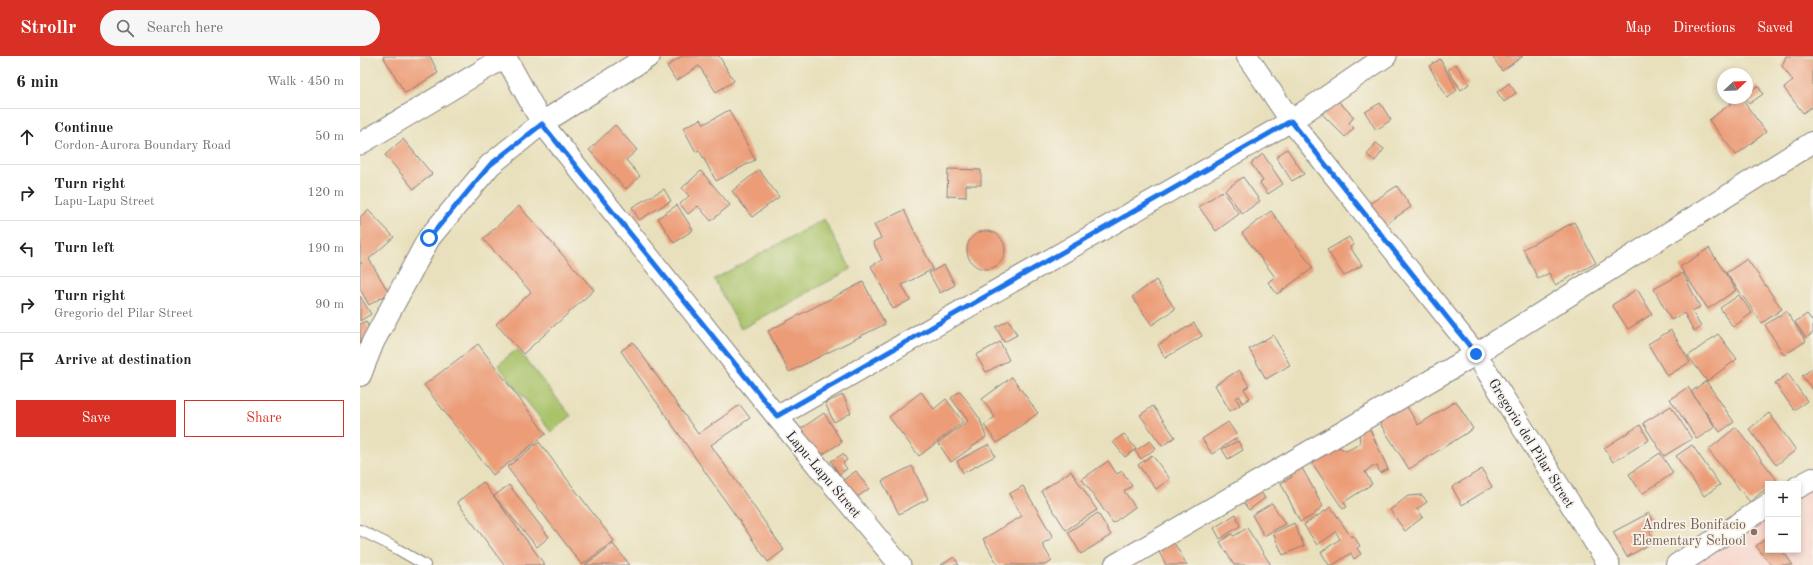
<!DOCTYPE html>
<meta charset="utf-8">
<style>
:root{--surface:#fff;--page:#f6f6f6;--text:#202124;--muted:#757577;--line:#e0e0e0;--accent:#d93025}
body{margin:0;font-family:"Old Standard TT",serif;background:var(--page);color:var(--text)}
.controls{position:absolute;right:12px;bottom:12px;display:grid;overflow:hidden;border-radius:0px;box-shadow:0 2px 6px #0003}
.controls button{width:36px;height:36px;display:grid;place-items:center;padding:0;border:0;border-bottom:1px solid var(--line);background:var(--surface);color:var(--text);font:20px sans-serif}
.compass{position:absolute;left:1357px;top:12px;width:36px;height:36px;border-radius:50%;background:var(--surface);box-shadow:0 2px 6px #0003;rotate:67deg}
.stop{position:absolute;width:12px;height:12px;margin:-9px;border:3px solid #1a73e8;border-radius:50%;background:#fff}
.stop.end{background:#1a73e8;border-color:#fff;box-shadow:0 1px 4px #0008}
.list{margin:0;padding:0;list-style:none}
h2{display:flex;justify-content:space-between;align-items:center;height:52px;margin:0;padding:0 16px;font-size:17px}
h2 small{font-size:13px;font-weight:400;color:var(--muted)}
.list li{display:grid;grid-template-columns:26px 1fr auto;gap:12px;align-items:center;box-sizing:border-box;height:56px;padding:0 16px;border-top:1px solid var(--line)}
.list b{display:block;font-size:15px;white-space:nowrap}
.list p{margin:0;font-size:13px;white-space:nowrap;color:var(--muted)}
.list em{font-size:13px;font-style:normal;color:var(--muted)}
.actions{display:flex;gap:8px;padding:12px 16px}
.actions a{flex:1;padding:9px 0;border:1px solid var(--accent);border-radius:0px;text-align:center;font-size:14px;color:var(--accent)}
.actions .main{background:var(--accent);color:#fff}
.icon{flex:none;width:22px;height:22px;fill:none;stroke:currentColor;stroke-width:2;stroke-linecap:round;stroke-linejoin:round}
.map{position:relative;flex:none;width:1453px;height:509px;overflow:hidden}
header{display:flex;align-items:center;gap:24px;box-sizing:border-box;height:56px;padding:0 20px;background:var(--accent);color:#fff}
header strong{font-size:19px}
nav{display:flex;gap:22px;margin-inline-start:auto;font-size:14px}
.search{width:280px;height:36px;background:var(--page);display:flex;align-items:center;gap:10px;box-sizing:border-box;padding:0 14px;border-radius:22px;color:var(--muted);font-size:15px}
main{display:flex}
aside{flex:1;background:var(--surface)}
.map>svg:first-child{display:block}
.built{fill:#f7d1c8}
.green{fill:#a9c369;stroke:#667252}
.building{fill:#ec9d78}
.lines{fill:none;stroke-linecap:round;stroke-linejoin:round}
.lane-casing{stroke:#85817c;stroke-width:12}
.street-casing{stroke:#85817c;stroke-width:23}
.secondary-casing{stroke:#85817c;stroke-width:24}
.primary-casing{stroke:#85817c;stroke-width:24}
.lane{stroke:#fff;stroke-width:10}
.street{stroke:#fff;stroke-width:21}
.secondary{stroke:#fff;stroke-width:22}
.primary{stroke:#fff;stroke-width:22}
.route{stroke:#1a73e8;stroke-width:5}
.education-dot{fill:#8d6e63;stroke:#f7f3e8;stroke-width:1.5}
.labels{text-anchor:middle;stroke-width:3.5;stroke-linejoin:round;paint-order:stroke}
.street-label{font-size:14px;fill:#22223b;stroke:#f7f3e8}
.education-label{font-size:14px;fill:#785e54;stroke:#f7f3e8;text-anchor:end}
</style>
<header>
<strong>Strollr</strong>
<div class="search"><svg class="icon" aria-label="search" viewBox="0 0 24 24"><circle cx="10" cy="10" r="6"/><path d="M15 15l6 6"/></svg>Search here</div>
<nav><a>Map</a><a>Directions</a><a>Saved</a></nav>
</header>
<main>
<aside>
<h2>6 min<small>Walk · 450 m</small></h2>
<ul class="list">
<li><svg class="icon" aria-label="ahead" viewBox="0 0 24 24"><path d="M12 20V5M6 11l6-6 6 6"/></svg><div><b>Continue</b><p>Cordon-Aurora Boundary Road</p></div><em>50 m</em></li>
<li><svg class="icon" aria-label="right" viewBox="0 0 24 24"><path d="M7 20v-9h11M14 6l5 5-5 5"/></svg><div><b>Turn right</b><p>Lapu-Lapu Street</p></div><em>120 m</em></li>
<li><svg class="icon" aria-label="left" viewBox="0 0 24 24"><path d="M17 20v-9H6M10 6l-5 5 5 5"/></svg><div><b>Turn left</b></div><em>190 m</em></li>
<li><svg class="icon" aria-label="right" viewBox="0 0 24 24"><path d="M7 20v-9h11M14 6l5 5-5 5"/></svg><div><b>Turn right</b><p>Gregorio del Pilar Street</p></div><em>90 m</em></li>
<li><svg class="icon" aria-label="arrive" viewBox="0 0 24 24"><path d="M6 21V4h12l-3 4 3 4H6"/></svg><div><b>Arrive at destination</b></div></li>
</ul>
<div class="actions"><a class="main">Save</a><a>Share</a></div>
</aside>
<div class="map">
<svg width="1453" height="509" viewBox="0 0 1453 509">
<rect width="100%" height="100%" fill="#f7f3e8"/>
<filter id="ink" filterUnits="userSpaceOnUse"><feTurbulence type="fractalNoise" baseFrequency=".025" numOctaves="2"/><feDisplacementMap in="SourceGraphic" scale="8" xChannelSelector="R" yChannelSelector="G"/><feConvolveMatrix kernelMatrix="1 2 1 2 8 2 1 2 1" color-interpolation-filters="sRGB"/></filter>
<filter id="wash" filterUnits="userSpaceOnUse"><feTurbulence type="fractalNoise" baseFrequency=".012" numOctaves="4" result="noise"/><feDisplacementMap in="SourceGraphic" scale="16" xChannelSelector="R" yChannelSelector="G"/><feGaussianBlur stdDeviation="0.9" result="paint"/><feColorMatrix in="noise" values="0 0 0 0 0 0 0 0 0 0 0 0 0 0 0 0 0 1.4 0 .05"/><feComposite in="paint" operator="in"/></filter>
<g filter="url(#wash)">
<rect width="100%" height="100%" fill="#e8e0bc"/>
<!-- built -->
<path class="built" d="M1453 429V509H1330L1408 458V494H1438V439Z"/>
<!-- green -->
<g class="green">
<path d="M464 163 491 213 381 273 354 223Z"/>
<path d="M157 293 211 360 191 376 138 309Z"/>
</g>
<g id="blocks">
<!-- building -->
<g class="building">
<path d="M23 0H70L78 17 45 37Z"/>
<path d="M322 0H359L374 25 356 36 339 10 316 25 307 10Z"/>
<path d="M1132 0H1163L1142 15Z"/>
<path d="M1426 0H1453V55L1451 51 1443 57 1424 32 1433 25 1422 10Z"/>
<path d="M1080 3 1097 34 1088 42 1069 10Z"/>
<path d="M1096 8 1109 28 1101 34 1088 14Z"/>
<path d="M1149 27 1156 37 1144 46 1137 36Z"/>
<path d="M1398 30 1403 38 1389 48 1385 42H1387V37Z"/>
<path d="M1378 42H1381L1406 76 1376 99 1349 64Z"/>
<path d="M977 44 994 61 989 67 994 72 985 81 962 58Z"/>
<path d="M1020 47 1031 64 1016 74 1005 56Z"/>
<path d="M369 54 395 104 356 125 339 94 336 96 323 72 341 63 344 68Z"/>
<path d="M255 69 277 94 266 104 280 120 266 133 229 94Z"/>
<path d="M43 83 72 118 54 133 25 99Z"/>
<path d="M1016 87 1024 93 1015 105 1007 99Z"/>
<path d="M927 93 944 118 932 125 916 101Z"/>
<path d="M903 98 923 128 908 138 900 127 903 125 891 107Z"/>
<path d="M588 113 621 114V129H606V141L587 140Z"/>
<path d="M399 114 419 141 392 161 372 135Z"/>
<path d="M341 115 370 149 351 165 338 150 328 158 320 148 329 140 322 132Z"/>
<path d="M883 121 900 145 882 158 865 134Z"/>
<path d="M1037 130 1051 151 1023 170 1009 148Z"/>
<path d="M304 133 311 145 279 164 272 151Z"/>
<path d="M862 135 879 158 856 175 839 151Z"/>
<path d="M317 149 333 174 314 187 298 162Z"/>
<path d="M159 150 234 234 163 298 136 268 171 236 123 183Z"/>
<path d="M8 154 34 181 9 203 29 237 9 249 0 233V208L2 207 0 206V161Z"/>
<path d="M544 154 573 213 542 229 550 244 533 253 511 210 522 204 513 186 521 182 514 169Z"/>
<path d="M911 155 953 212 917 238 908 226 915 221 882 177Z"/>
<path d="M1214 166 1236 207 1195 229 1189 217 1178 223 1163 193Z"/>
<circle cx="626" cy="194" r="19"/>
<path d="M989 181 994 189 990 191 1002 209 984 220 967 194Z"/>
<path d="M1349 192 1376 234 1348 253 1320 211Z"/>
<path d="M1387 203 1422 253 1402 267 1366 217Z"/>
<path d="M584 209 595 229 580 237 569 217Z"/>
<path d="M1323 217 1340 251 1332 255 1341 271 1334 275 1324 257 1311 264 1294 233Z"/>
<path d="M796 224 815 253 792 269 772 241Z"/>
<path d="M503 226 525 268 429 316 408 275Z"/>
<path d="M1277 233 1292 258 1268 273 1252 249Z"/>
<path d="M1379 239 1392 257 1373 271 1360 252Z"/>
<path d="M0 240 11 258 0 265Z"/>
<path d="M1426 255 1446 285 1424 299 1405 269Z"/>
<path d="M1447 258 1453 266V277L1446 282 1435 266Z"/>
<path d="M649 264 657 279 644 286 636 271Z"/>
<path d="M6 265 18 294 0 301V268Z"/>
<path d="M834 267 842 280 805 302 798 289Z"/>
<path d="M1311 274 1330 306 1307 320 1288 288Z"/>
<path d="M1358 278 1377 303 1347 325 1328 300Z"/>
<path d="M913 279 930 309 906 323 889 293Z"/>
<path d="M273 286 338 378 380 349 390 362 351 389 424 494 408 506 261 295Z"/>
<path d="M640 286 649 304 626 316 616 299Z"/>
<path d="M118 288 186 378 133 419 64 329Z"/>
<path d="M1453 312V334L1442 320Z"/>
<path d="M879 314 889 330 884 333 890 342 882 347 879 340 876 342 880 349 870 355 855 329Z"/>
<path d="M1428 318 1447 345 1434 354 1415 327Z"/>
<path d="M652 321 678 357 637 387 624 369 635 361 622 343Z"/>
<path d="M1346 325 1374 366 1360 376 1331 336Z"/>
<path d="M1328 331 1355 371 1337 383 1310 343Z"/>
<path d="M600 335 620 363 626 381 591 406 578 387 608 365 591 342Z"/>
<path d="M561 336 574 353 586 343 603 366 559 400 529 361Z"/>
<path d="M483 339 491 357 474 366 465 347Z"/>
<path d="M1041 341 1058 369 1096 345 1113 373 1049 413 1014 358Z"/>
<path d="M793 350 815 381 802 390 780 359Z"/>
<path d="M1311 350 1332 383 1304 400 1283 367Z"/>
<path d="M464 357 482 386 457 402 439 374Z"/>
<path d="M1409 357 1436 394 1416 409 1389 373Z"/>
<path d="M868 366 878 381 852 398 842 383Z"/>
<path d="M1007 367 1028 413 1020 417 1017 410H1012L1005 416 1012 428 984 446 987 451 983 453 948 401 969 386 986 395 1000 388 999 376Z"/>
<path d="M1280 369 1289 384 1253 406 1244 392Z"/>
<path d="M1376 371 1417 424 1412 428H1408V431L1390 446 1348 394Z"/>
<path d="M764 378 776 393 765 401 753 386Z"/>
<path d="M790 385 796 392 781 403 775 395Z"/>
<path d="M878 385 883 394 868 403 862 393Z"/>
<path d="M179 386 254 485 222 509 147 411Z"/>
<path d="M629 388 635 400 603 417 597 405Z"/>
<path d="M1332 389 1360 429 1344 440 1316 400Z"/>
<path d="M1300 397 1313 417 1282 438 1269 418Z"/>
<path d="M483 398 487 404 483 407 487 413 479 418 471 405Z"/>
<path d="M792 399 810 423 796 433 778 409Z"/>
<path d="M748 405 757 418 762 415 772 430 764 435 775 451 753 467 722 423Z"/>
<path d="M552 410 568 443 539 458 522 425Z"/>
<path d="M942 412 963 450 952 460 940 466 921 427 932 421 929 415Z"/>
<path d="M1122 413 1132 431 1102 449 1092 431Z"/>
<path d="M496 415 509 433 491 445 479 427Z"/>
<path d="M711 415 737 454 706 474 681 435Z"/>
<path d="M123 426 185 509H144L97 446Z"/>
<path d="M895 427 905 442 889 454 878 439Z"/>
<path d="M149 429 189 481 177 491 134 440Z"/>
<path d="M663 430 693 481 682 488 692 505 686 509H638L623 483 662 460 649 438Z"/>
<path d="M1062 439 1067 446 1057 453 1063 461 1045 475 1030 454 1048 440Z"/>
<path d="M912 447 925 468 904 480 892 459Z"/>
<path d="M971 451 991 481 993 479 1000 490 997 492 1001 498 994 503 991 497 973 509H969L961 496 980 483 976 476 957 489 944 469Z"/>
<path d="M738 457 751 479 721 498 708 476Z"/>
<path d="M1289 457 1296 470 1289 475 1295 485 1267 501 1253 476Z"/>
<path d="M876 458 880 470 860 483 854 472Z"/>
<path d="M934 467 944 490 923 499 913 477Z"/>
<path d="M887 472 911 509H874L860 486 871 478 874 480Z"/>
<path d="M1408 481V494H1422L1433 509H1411L1396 490Z"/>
<path d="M813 485 827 509H806L798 494Z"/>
<path d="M253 488 270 509H225Z"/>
<path d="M594 501 599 509H581Z"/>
</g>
</g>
</g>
<g filter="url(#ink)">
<use href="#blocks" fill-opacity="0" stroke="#85817c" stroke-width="1"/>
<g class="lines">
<defs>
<path id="lane" d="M0 474 32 490 65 509"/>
<g id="street">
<path d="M145 0 182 67 417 361 540 509"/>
<path d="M887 0 931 65 1116 298 1249 509"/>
<path d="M0 88 145 1"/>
<path d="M417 361 931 65 1026 0"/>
<path d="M755 509 1116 298 1453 86"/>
</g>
<g id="secondary">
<path d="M1438 431 1453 423"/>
<path d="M1317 509 1408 449"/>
</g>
<path id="primary" d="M0 319 13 286 69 182 130 109 182 67 289 0"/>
</defs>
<!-- lane casing -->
<use href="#lane" class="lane-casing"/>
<!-- street casing -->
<use href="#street" class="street-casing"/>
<!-- secondary casing -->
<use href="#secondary" class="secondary-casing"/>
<!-- primary casing -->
<use href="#primary" class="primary-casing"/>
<!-- lane -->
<use href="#lane" class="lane"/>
<!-- street -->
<use href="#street" class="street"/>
<!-- secondary -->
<use href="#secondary" class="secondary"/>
<!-- primary -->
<use href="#primary" class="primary"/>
</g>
</g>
<g class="lines" filter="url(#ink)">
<!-- route -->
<path class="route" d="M69 182 130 109 182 68 417 360 931 65 1116 298"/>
</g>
<!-- markers -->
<circle class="education-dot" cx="1394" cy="476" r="4"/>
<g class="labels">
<!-- street labels -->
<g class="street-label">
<text transform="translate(1172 387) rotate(58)" y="5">Gregorio del Pilar Street</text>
<text transform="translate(464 418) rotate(50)" y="5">Lapu-Lapu Street</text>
</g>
<!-- education labels -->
<g class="education-label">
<text x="1386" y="473">Andres Bonifacio<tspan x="1386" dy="16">Elementary School</tspan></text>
</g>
</g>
</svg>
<div class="controls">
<button>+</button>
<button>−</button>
</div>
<svg class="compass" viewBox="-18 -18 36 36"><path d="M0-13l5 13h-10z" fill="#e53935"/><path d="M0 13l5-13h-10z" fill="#757577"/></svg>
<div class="stop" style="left:69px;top:182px"></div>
<div class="stop end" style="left:1116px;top:298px"></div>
</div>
</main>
